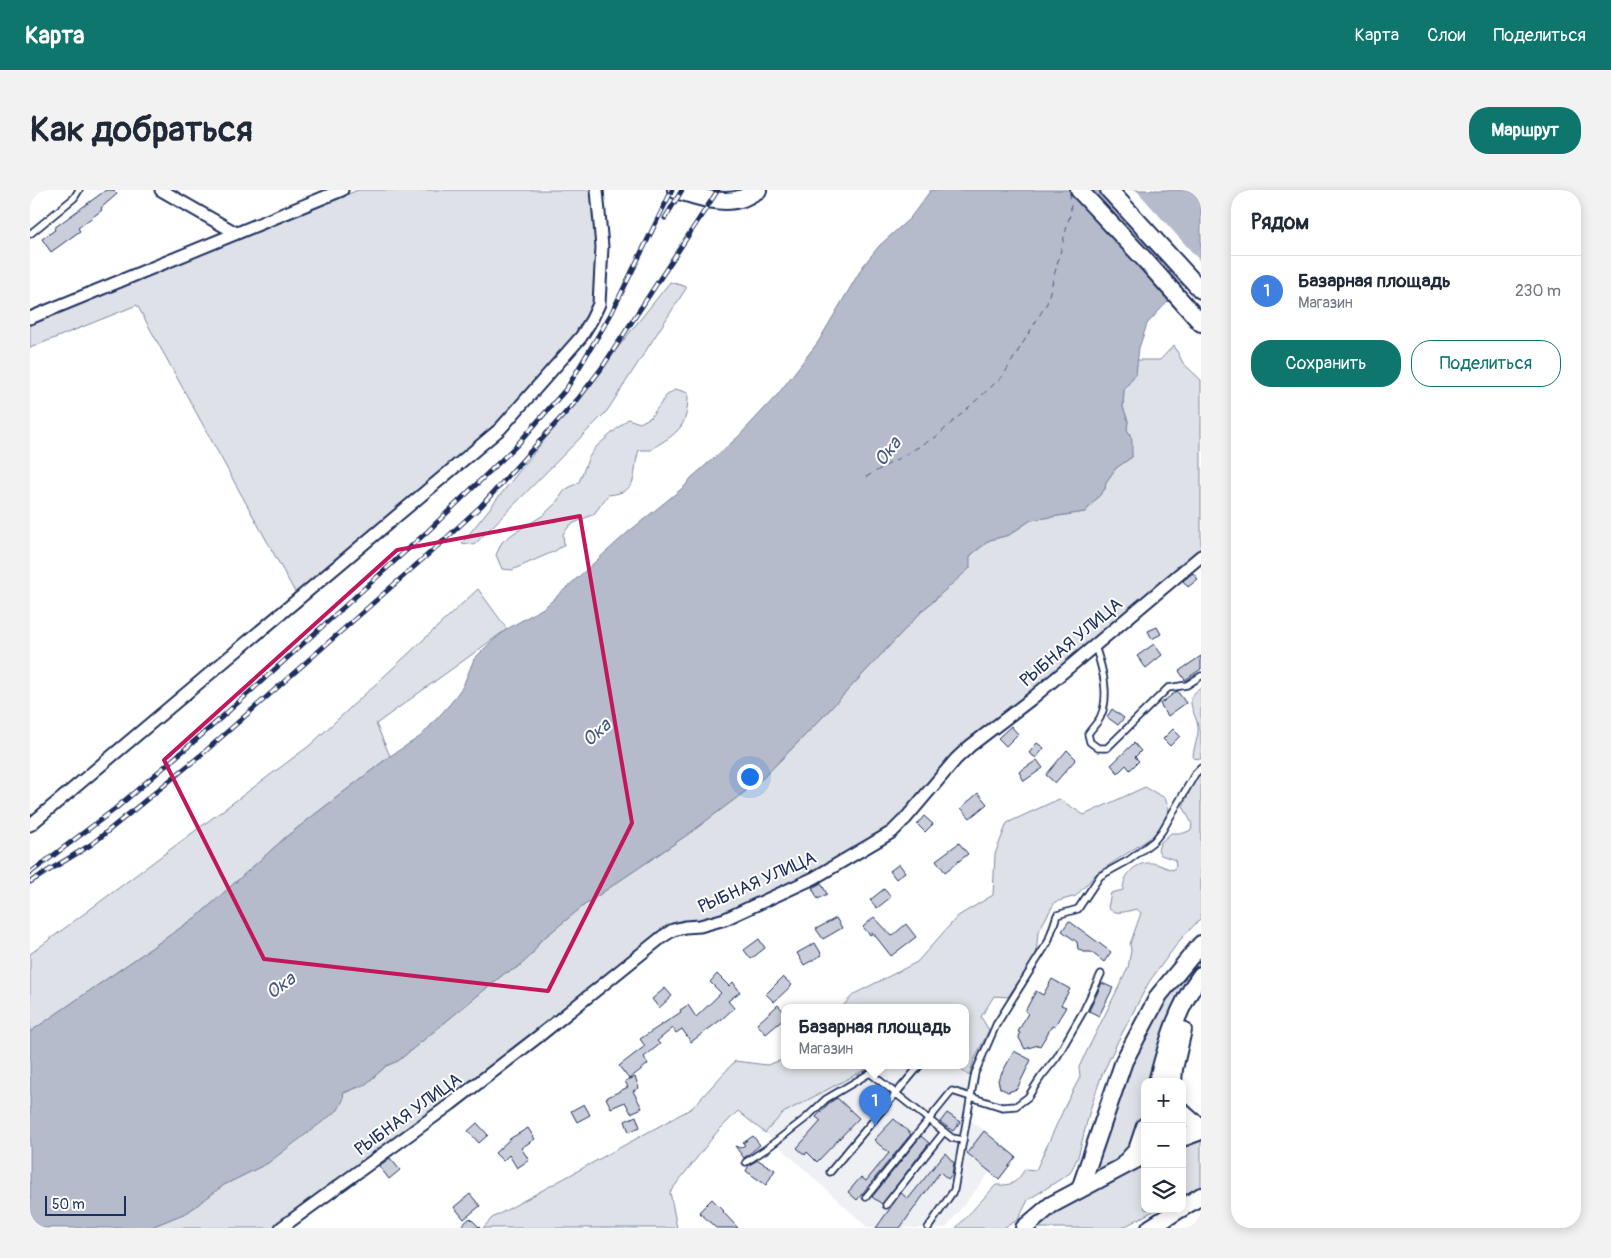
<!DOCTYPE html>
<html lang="ru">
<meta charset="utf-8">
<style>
:root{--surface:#fff;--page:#f2f2f3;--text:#1f2937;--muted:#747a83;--line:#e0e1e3;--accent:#0f766e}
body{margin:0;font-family:Pangolin,sans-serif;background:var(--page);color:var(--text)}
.controls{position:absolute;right:15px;bottom:15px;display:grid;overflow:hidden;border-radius:10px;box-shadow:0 2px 12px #0003}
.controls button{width:45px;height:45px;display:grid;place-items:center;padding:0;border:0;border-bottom:1px solid var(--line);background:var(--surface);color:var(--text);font:25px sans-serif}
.scale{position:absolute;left:15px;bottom:12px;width:81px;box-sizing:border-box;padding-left:5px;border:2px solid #1b2f5e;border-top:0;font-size:14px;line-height:18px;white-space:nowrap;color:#1b2f5e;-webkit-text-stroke:4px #fff;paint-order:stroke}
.you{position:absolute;left:719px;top:586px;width:18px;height:18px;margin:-12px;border:4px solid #fff;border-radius:50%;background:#1a73e8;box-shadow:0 0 0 8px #1a73e833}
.badge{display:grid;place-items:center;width:32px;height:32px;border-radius:50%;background:var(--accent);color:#fff;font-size:16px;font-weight:700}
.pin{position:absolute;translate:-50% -41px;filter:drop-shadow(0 1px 2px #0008)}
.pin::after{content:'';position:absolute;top:26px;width:18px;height:15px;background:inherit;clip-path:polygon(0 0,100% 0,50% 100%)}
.popup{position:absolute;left:751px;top:814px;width:188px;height:65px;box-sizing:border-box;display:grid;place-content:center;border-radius:10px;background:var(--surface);filter:drop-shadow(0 1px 4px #0005);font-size:16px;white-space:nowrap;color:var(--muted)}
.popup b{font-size:19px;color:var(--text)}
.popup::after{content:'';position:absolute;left:50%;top:100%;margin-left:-10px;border:10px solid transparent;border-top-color:var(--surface)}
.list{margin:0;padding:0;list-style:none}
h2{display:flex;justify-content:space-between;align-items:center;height:65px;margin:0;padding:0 20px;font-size:21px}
h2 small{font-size:16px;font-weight:400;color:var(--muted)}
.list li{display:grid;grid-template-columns:32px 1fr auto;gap:15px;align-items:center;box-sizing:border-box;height:70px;padding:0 20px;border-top:1px solid var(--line)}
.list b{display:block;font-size:19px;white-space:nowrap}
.list p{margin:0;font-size:16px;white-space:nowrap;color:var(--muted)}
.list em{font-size:16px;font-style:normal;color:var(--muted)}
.actions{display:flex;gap:10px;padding:15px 20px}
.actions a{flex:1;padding:11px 0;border:1px solid var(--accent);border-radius:20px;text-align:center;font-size:18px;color:var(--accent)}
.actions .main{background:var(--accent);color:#fff}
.icon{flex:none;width:28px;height:28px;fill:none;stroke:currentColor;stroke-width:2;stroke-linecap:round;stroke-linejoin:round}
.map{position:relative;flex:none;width:1171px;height:1038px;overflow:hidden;border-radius:20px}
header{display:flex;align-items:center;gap:30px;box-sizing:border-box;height:70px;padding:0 25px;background:var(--accent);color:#fff}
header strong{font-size:24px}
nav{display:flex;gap:28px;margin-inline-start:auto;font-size:18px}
.intro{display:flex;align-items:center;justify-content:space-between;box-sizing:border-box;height:120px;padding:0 30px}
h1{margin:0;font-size:35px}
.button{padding:12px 22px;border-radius:20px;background:var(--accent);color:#fff;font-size:18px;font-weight:700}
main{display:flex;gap:30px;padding:0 30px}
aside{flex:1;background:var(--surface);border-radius:20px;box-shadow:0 2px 12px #0003}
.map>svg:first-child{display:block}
.built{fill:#eff0f4}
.green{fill:#dee1e7;stroke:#7c88a2}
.water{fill:#b5bbca;stroke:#77839f}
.pier{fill:#fff}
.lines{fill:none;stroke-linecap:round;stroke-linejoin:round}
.ferry{stroke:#49597e;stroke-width:1;stroke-dasharray:6 5;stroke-linecap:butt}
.building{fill:#caceda;stroke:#1b2f5e}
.lane-casing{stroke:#1b2f5e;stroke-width:9}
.street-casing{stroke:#1b2f5e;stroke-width:15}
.secondary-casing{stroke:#1b2f5e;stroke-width:20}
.lane{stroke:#fff;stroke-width:5.5}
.street{stroke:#fff;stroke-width:11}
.secondary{stroke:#fff;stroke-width:16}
.rail-casing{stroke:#1b2f5e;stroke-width:5}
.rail{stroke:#fff;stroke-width:3;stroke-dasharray:9;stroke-linecap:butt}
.marked{fill:none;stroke:#c2185b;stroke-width:4;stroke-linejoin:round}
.labels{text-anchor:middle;stroke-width:4;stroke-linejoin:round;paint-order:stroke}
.street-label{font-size:18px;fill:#1b2f5e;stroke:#fff}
.water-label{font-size:19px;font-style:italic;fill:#49597e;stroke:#fff}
</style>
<header>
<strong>Карта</strong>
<nav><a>Карта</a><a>Слои</a><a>Поделиться</a></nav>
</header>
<div class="intro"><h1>Как добраться</h1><a class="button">Маршрут</a></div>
<main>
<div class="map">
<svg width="1171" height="1038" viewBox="0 0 1171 1038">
<rect width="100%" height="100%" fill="#fff"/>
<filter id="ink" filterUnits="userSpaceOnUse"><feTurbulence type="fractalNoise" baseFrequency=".02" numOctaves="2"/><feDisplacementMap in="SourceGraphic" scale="10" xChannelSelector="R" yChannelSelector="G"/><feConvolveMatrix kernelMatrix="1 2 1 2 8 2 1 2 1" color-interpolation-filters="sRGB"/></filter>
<g filter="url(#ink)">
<!-- built -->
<path class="built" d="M841 875H925L939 886 933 924 987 966 970 990 959 983 916 1038H838L735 943 753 923 838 878Z"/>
<!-- green -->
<g class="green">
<path d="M328 0H561L565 11 568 54 564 113 548 144 465 234 266 404 107 115 0 158V135Z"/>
<path d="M640 92 657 97 577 221 444 355 432 353Z"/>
<path d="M1144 155 1153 173 1171 190V369L944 556 880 629 786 692 645 743 255 1038H119L158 1022 194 995 238 973 312 904 336 894 356 876 368 871 475 783C488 780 504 765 509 752L557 713 660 643 733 588 789 531 894 419 905 410 942 364 960 350 979 345 1001 330 1055 322 1075 299 1076 292 1086 278 1102 267 1100 244 1097 240 1098 231 1093 217 1094 200 1106 183 1107 170H1130Z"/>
<path d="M646 199 658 203C658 216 657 232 647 241 640 249 629 253 621 260H609C601 283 612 302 578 305L564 324 540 335 533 344 534 355 525 361 482 380 472 379 466 365 472 352 484 343 512 326 525 314 535 300 549 292 559 267 566 257 598 229 610 233 621 227 636 206Z"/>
<path d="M448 399 477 439 346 534 360 566 257 646 169 725 0 842V764L279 556Z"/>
<path d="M1171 498V569L1163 568C1163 557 1169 548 1168 537 1167 528 1160 519 1161 509 1161 504 1167 501 1171 498Z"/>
<path d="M1171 582V728L1150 750 1119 792 1088 851 1071 887 1060 920 1048 967 1040 983 998 1010 988 1030 973 1038H926L966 995C983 996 987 992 995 979L1006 980 1036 914 1050 887 1049 877 1098 778 1101 760 1100 754 1111 723 1107 719C1096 721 1087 726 1078 718L1081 703 1093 700C1093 686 1104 673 1119 673 1126 672 1135 678 1143 680L1146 676 1145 670 1131 665 1128 660 1130 653 1141 643H1154L1161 640 1162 634 1153 616 1159 602 1161 591Z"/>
<path d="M1115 597 1135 608 1139 619 1132 635 1122 647 1067 683 1046 706 1025 712 1008 742 1006 765 978 807 964 806 951 827 959 840 944 870 939 886 925 875H935V817H812L824 804 887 772 928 726 963 705 965 664 977 633 1029 609 1054 625Z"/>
<path d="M1171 761V770L1146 813 1121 892H1115C1115 915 1111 950 1093 966 1085 973 1073 977 1065 982L1092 894 1122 826Z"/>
<path d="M755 869V875H841L838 878 753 923 735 943 708 921 687 942 640 1002 647 1038H453L462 1028 662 918 705 871 737 875Z"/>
<path d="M1171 946V996L1152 1006V955Z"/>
<path d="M1115 974V1019H1127L1092 1038H1009L1014 1027Z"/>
</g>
<!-- water -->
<path class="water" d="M901 0H1171V75L1117 134 1109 158 1106 183 1094 200 1093 217 1098 231 1097 239 1102 250V267L1086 278 1076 292 1075 299 1055 322 1001 330 979 345 960 350 942 364 940 367V378L894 419 789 531 733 588 660 643 557 713 509 752C504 765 488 780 475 783L368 871 356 876 336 894 313 903 314 908 308 920 238 973 194 995 158 1022 119 1038H0V842L169 725 257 646 360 566 391 546 420 514 433 496 444 469 459 454 477 439 515 417 597 343 655 296 661 288 708 247 748 204 788 152 833 76 849 56 880 28Z"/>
<!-- pier -->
<path class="pier" d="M1071 0H1106L1171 72V79L1157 95Z"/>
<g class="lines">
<!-- ferry -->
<path class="ferry" d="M836 287 906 247 973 186 1017 113 1041 21 1040 0"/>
</g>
<!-- building -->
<g class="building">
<path d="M76 0H83L87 4 71 18 72 20 48 38 50 41 21 62 12 49 25 40 24 38Z"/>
<path d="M1163 383 1168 389 1158 397 1153 391Z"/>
<path d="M1127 437 1131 444 1122 449 1118 441Z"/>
<path d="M1124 454 1132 465 1116 478 1107 466Z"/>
<path d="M1171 466V479L1155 490 1149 481Z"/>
<path d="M1147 501 1156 513 1138 526 1130 514Z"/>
<path d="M1082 519 1094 528 1088 535 1077 527Z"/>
<path d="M981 536 988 544 976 556 968 548Z"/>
<path d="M1143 539 1150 546 1140 556 1133 549Z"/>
<path d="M1007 553 1014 558 1006 568 999 563Z"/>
<path d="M1104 553 1111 561 1105 567 1109 571 1100 580 1096 575 1088 583 1081 575Z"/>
<path d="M1037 560 1046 569 1025 593 1016 585Z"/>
<path d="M1007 570 1013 578 994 591 989 582Z"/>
<path d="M948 603 957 614 940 628 931 618Z"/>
<path d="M894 626 903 634 895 642 887 634Z"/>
<path d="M929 653 938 664 915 682 906 670Z"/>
<path d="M869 674 875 682 866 689 860 681Z"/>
<path d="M791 693 797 704 788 709 782 698Z"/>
<path d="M854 699 861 707 847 718 840 710Z"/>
<path d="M844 727 862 746 876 734 886 747 861 766 843 743 840 745 833 737Z"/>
<path d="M806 728 812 738 793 749 786 739Z"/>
<path d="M1039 731 1081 762 1074 772 1061 762H1053L1048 759 1047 752 1032 741Z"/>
<path d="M729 749 735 758 721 769 714 760Z"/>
<path d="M785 753 792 765 774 775 767 763Z"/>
<path d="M687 784 699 796 703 792 710 802 698 811 704 818 692 829 661 852 652 839 646 843 643 838 627 851 630 854 614 867 618 874 599 889 589 876 615 856 610 849 651 822 650 820 658 815 666 827 691 803 680 792Z"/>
<path d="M753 787 762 795 744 812 736 804Z"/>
<path d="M1022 789 1040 799 1031 815 1036 817 1024 837 1022 836 1010 856 1008 855 995 859 989 848 990 843 988 842 998 823 995 821 1006 801 1013 805Z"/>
<path d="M1072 793 1083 798 1069 826 1059 821Z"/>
<path d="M635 798 642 806 629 818 622 809Z"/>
<path d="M748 815 755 823V828L736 844 727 834Z"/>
<path d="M984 861 1001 870 987 899 978 902 970 898 968 890Z"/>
<path d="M605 887 609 898 603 901 612 918 601 923 595 912 581 918 576 908 598 897 595 891Z"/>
<path d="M807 908 829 928 787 972 777 962 775 965 767 958 791 931 786 927 799 913Z"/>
<path d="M554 914 560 925 547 932 541 921Z"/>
<path d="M917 923 930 932 923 941 910 932Z"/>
<path d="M606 926 610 937 599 942 595 931Z"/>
<path d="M864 929 881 944 827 1010 818 1002 831 987 836 991 859 963 844 950Z"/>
<path d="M447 933 458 945 449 953 438 941Z"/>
<path d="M498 938 505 949 491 958 499 970 487 978 479 965 473 971 465 963 481 948Z"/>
<path d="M954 941 986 967 969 989 937 963Z"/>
<path d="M723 946 730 955 714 968 705 956 710 958 715 955 713 953Z"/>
<path d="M891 946 899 953 852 1014 842 1007Z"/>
<path d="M915 963 924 973 922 984 918 989 910 982 870 1038H846L871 1003 878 1009Z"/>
<path d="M360 968 370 980 359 989 349 976Z"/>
<path d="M728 970 745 980 736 995 716 981 719 975Z"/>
<path d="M440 1004 450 1016 434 1029 424 1017Z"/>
<path d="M682 1009 694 1021 693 1022 708 1038H686L669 1022Z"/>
<path d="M440 1028 450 1038H429Z"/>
</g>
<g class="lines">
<defs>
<g id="lane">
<path d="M0 44 44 8 49 0"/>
<path d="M1065 456C1072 477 1081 506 1070 528 1067 533 1062 538 1058 544L1060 552 1068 558H1077L1138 498 1157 495 1171 486"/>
<path d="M716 972 736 959 776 928 796 909 840 883 922 948 933 950"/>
<path d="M800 982 890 875"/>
<path d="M836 1007 922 901 972 917 986 916 998 907 1011 887 1027 867 1054 820 1071 784"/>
<path d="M856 1015 914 942"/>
<path d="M898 1038 924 1000 945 883 966 835 1018 752 1027 725 1048 719 1070 686 1099 670 1124 651 1132 641 1165 584 1171 578"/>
</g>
<g id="street">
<path d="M131 0 206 43"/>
<path d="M0 128 312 0"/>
<path d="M0 635 470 239 551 147 562 129 569 114 572 57 567 0"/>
<path d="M251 1038 421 914 509 846 632 747 643 740 655 737 670 736 695 729 784 688 862 642 876 628 926 569 940 556 1000 510 1171 366"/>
</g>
<g id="secondary">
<path d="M646 0C666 6 692 16 713 8 718 6 723 3 728 0"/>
<path d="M1049 0 1114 69 1171 133"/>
<path d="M1079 0 1171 100"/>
<path d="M1127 892C1137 854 1147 817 1171 785"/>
<path d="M1143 892 1144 879 1153 840"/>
<path d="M1152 922 1162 931 1171 936"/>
<path d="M1152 948 1171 941"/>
<path d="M1095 973 1107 960 1115 936"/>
<path d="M1050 999 1094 871 1129 805 1171 754"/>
<path d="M1152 1018 1171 1006"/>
<path d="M994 1038 1021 1015 1115 965"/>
<path d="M1120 1038 1150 1019"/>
</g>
</defs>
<!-- lane casing -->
<use href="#lane" class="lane-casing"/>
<!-- street casing -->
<use href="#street" class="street-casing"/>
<!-- secondary casing -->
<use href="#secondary" class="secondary-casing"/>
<!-- lane -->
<use href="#lane" class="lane"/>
<!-- street -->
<use href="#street" class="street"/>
<!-- secondary -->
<use href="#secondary" class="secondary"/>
<defs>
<g id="rail">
<path d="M635 28 652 0"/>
<path d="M0 683 85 619 182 536 398 341 487 255 537 198 581 124 642 0"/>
<path d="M0 692 62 654 171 565 411 353 451 316 548 209 571 179 688 0"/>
</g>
</defs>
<!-- rail casing -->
<use href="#rail" class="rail-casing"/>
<!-- rail -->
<use href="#rail" class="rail"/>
</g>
</g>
<!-- marked area -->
<path class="marked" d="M550 326 602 633 518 801 234 769 134 570 367 360Z"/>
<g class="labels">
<!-- street labels -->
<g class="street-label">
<text transform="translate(1041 452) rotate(-40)" y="6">РЫБНАЯ УЛИЦА</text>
<text transform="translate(727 692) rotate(-24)" y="6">РЫБНАЯ УЛИЦА</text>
<text transform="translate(378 924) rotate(-36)" y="6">РЫБНАЯ УЛИЦА</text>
</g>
<!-- water labels -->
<g class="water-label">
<text transform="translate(857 261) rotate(-52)" y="7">Ока</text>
<text transform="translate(566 542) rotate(-42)" y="7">Ока</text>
<text transform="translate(250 795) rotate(-36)" y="7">Ока</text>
</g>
</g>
</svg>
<div class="controls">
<button>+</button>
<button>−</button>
<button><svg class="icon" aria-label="layers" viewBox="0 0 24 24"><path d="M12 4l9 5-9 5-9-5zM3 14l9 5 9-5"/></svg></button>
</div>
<div class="scale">50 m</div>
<div class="you"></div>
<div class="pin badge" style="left:845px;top:936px;background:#3f7fe0">1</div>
<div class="popup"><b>Базарная площадь</b>Магазин</div>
</div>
<aside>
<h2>Рядом<small></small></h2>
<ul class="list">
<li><span class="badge" style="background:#3f7fe0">1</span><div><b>Базарная площадь</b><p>Магазин</p></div><em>230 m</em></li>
</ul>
<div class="actions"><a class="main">Сохранить</a><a>Поделиться</a></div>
</aside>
</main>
